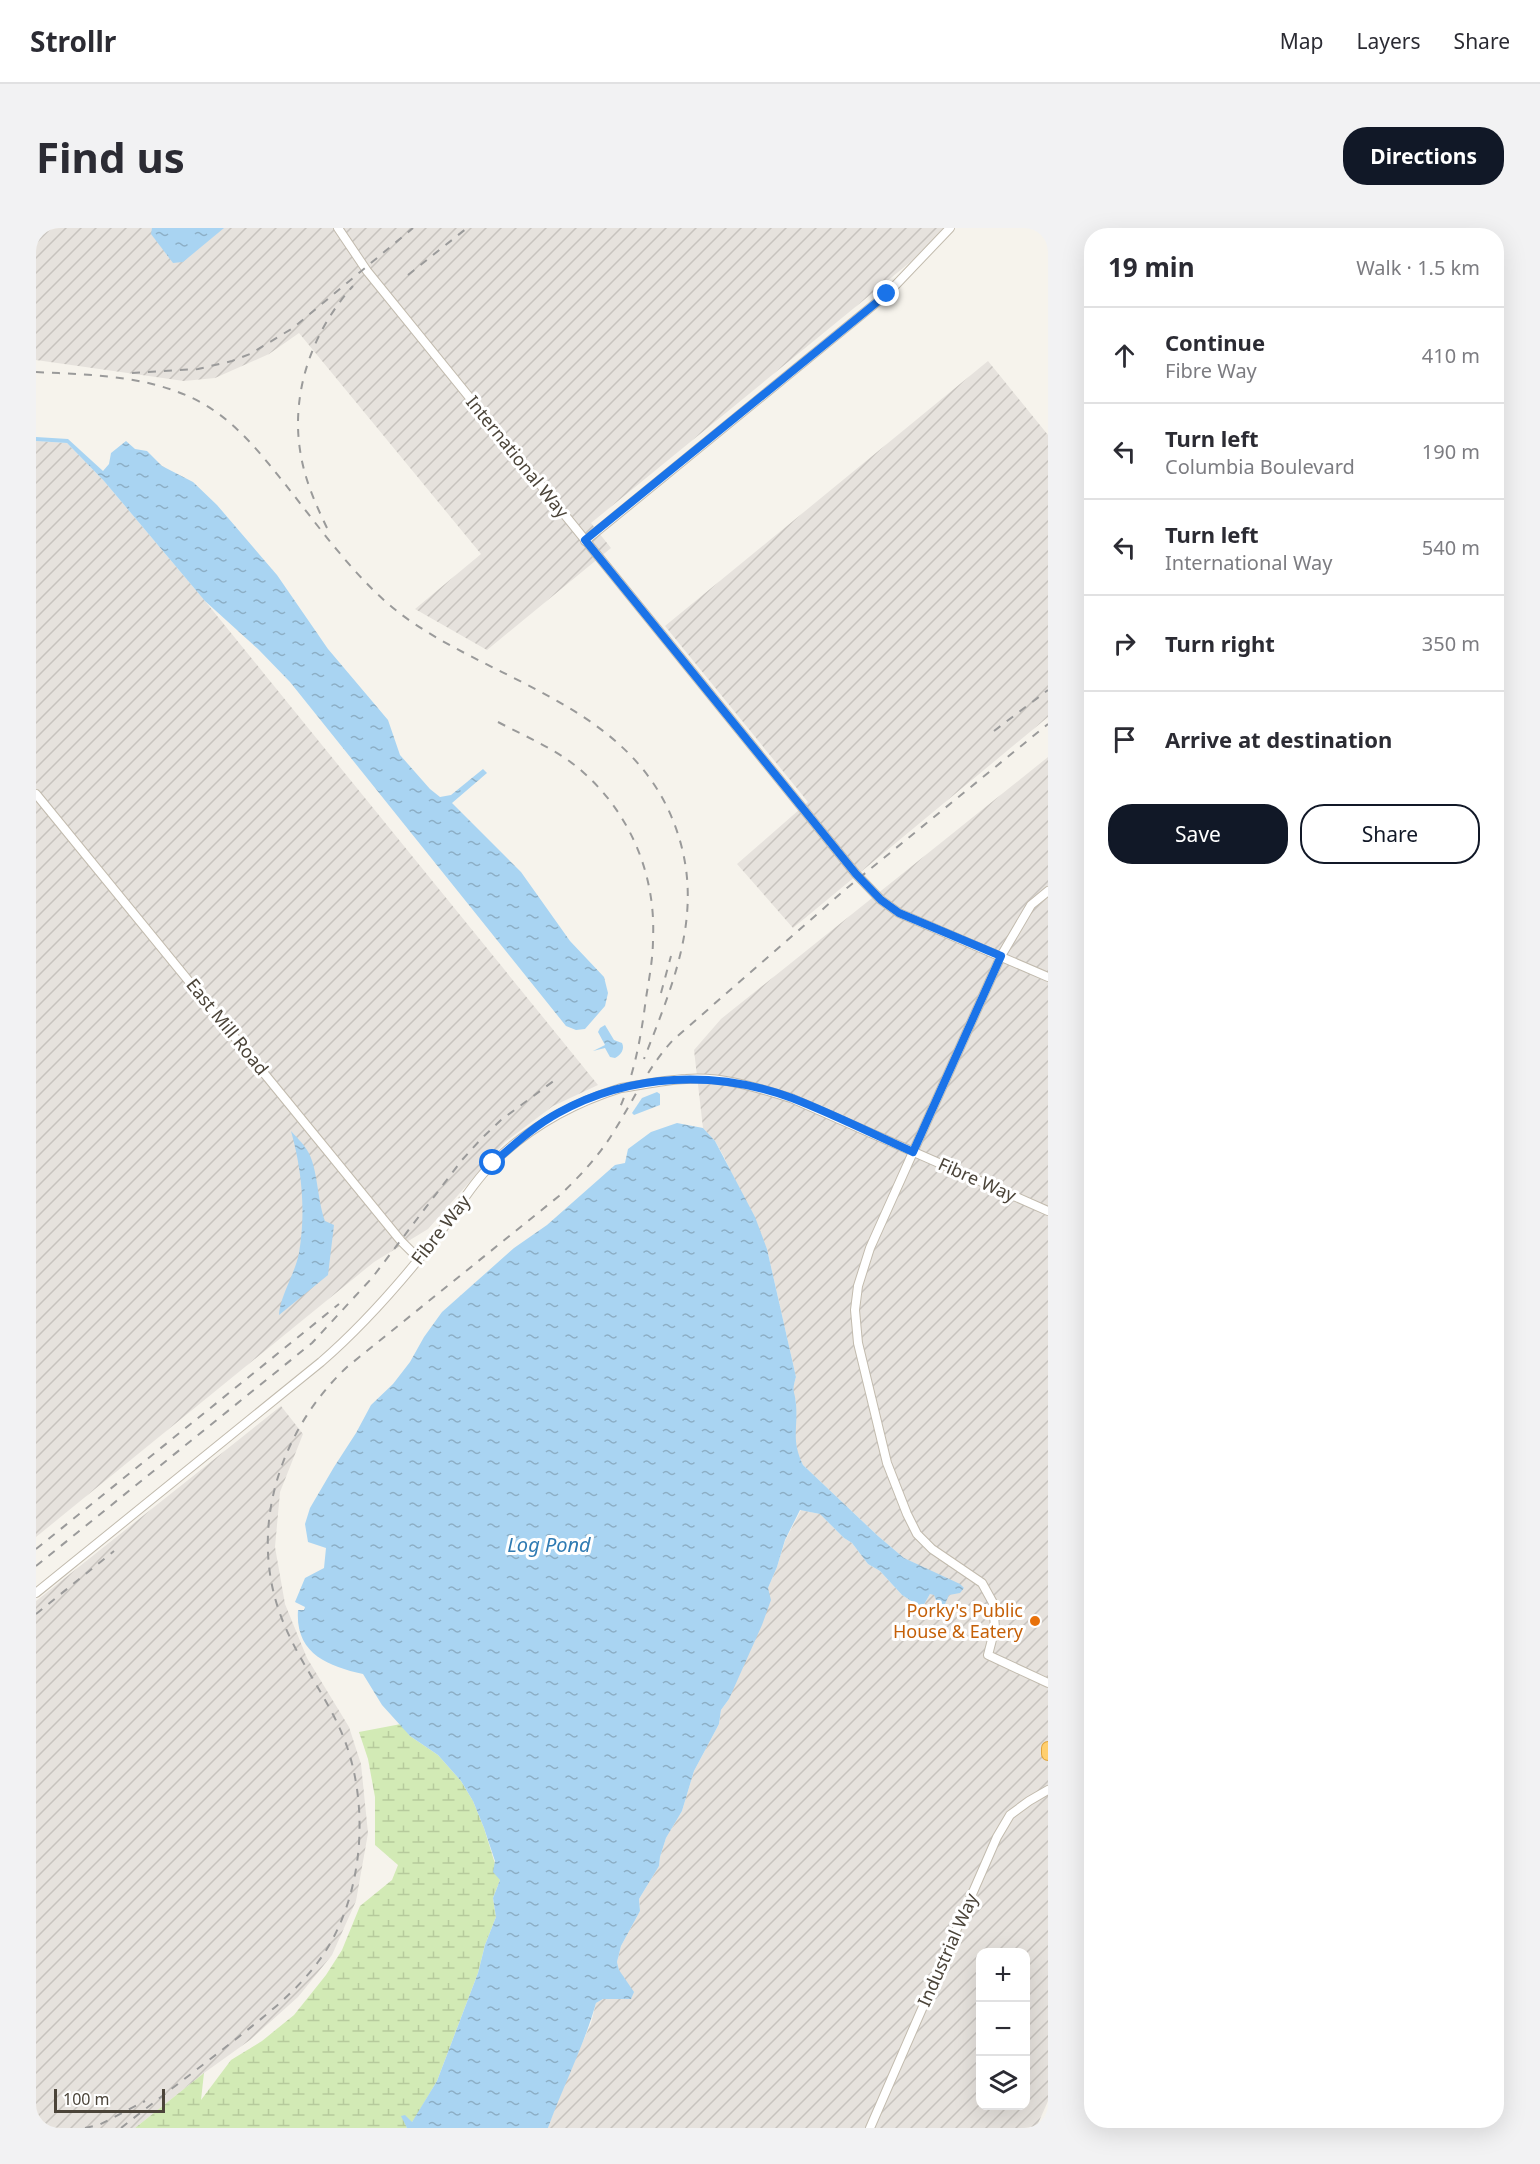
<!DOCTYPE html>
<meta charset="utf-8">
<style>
:root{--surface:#fff;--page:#f2f2f3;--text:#2b2b33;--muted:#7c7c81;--line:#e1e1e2;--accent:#111827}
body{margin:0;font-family:"Noto Sans",sans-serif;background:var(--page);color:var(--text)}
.controls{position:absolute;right:18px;bottom:18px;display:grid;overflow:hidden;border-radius:12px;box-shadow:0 6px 24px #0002}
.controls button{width:54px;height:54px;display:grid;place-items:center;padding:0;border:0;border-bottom:2px solid var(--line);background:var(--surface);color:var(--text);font:30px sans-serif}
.scale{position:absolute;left:18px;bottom:15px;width:111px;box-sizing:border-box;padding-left:6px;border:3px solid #4b4439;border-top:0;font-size:16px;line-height:21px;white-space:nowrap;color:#4b4439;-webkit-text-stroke:4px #fff;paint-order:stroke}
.stop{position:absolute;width:18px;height:18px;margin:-14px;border:4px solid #1a73e8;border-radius:50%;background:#fff}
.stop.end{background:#1a73e8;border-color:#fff;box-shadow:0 2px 6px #0008}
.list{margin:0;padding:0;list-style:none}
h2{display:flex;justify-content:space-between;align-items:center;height:78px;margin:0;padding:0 24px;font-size:26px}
h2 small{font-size:20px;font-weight:400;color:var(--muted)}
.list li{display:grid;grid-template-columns:39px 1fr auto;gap:18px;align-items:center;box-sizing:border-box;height:96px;padding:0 24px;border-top:2px solid var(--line)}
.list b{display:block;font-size:22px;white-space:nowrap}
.list p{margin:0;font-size:20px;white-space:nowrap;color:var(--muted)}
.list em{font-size:20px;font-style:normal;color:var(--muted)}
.actions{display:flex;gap:12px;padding:18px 24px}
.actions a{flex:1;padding:14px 0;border:2px solid var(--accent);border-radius:24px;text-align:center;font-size:21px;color:var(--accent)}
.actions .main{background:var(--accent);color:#fff}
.icon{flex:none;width:33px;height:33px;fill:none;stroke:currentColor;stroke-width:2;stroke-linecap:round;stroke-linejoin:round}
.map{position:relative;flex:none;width:1012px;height:1900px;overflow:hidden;border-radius:24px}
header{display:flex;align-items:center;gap:36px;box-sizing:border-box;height:84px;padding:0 30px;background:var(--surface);border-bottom:2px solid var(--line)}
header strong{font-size:28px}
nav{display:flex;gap:33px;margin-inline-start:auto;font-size:21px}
.intro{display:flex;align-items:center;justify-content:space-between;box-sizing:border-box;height:144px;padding:0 36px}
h1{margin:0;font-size:42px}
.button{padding:15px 27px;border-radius:24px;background:var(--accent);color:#fff;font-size:21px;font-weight:700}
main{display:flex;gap:36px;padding:0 36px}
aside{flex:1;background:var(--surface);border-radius:24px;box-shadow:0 6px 24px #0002}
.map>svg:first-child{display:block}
.industrial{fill:url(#industrial-furrows);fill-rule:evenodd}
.wetland{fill:url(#wetland-marsh)}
.water{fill:url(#water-ripples)}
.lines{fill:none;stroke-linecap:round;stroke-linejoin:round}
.minor-casing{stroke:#c2bbae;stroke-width:10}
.highway-casing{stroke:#e0a43c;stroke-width:14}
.minor{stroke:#fff;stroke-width:8}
.highway{stroke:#ffcf6e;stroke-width:12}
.rail{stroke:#9a9a9a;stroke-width:2;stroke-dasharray:8 8;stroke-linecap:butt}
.minor-bridge-casing{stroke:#c2bbae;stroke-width:10;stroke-linecap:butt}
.minor-bridge{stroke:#fff;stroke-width:8}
.route{stroke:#1a73e8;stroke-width:8}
.food-dot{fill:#e8710a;stroke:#fff;stroke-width:2}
.labels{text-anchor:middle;stroke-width:6;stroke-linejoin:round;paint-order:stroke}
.street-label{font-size:18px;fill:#4b4439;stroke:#fff}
.food-label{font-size:18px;fill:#c56008;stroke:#fff;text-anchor:end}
.water-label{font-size:20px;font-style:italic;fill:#2e7ab2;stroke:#fff}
</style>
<header>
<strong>Strollr</strong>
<nav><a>Map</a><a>Layers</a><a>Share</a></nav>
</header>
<div class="intro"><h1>Find us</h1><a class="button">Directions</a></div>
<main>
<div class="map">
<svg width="1012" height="1900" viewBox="0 0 1012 1900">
<defs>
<pattern id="industrial-furrows" width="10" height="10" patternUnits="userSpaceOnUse" patternTransform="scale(1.5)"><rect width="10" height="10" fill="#e6e2dd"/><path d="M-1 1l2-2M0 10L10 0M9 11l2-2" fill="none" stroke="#c7c3be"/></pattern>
<pattern id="wetland-marsh" width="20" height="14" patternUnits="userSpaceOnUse" patternTransform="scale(1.5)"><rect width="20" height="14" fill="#d2eab5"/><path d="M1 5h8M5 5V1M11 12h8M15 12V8" fill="none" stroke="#b6ca9c"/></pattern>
<pattern id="water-ripples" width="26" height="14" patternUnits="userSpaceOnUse" patternTransform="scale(1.5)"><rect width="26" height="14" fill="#a9d4f2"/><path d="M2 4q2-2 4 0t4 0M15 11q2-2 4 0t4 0" fill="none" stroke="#8caec5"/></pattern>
</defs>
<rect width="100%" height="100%" fill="#f6f3ec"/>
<!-- industrial -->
<g class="industrial">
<path d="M0 0H916L555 295 575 320 451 422 379 381 445 326 263 105 233 126 179 150 148 153 0 132Z"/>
<path d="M952 133 1012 207V489L757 700 701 636 772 574 629 398Z"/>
<path d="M0 213 31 215 68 253 169 373 562 857 517 878 469 914 392 1001 338 1034 0 1309Z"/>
<path d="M1012 529V1873L1000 1900H512L522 1871 555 1795 560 1775 567 1771 583 1742 581 1734 585 1718 604 1683 603 1671 623 1638 624 1629 630 1610 646 1583 658 1543 683 1496 685 1482 693 1471 732 1360 741 1339 749 1313 765 1282 784 1286 808 1310 816 1315 832 1336 844 1343 866 1367 886 1380 894 1366 924 1365 906 1349 868 1330 842 1308 767 1237 761 1224 758 1205 760 1195V1173L756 1162 760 1149 731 1021 688 929 679 913 667 900 658 822 685 791ZM945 1724H990V1878H945Z"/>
<path d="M245 1178 267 1206 244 1264 239 1319 249 1376 271 1430 313 1499 325 1536 332 1605 320 1673 296 1727 262 1769 214 1812 168 1845 99 1900H0V1373Z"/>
</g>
<!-- wetland -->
<path class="wetland" d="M365 1496 374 1508 402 1527 425 1553 437 1573 448 1600 464 1652 457 1670 460 1689 449 1717 442 1745 401 1853 379 1890 376 1894H369L371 1900H99L168 1845 165 1872 195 1832 226 1813 258 1787 290 1747 306 1722 324 1678 356 1652 362 1637 339 1617V1569L332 1531 323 1504Z"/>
<!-- water -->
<g class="water">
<path d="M116 0H188L147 34 137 35 115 6Z"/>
<path d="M0 209 32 211 67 243 73 236 75 225 90 213 99 221 111 223 126 238 157 254 181 277 241 347 292 421 352 492 364 527 394 561 404 569 415 567 447 541 451 545 416 575 485 644 534 713 568 749 572 765 569 778 549 801 540 802 530 798 254 454 222 421 169 373 68 253 31 215 0 213Z"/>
<path d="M569 797 578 812 586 815C589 821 585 827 579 830L574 829 569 820 557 823 569 817 562 804 564 800Z"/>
<path d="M621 864 624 866V877L598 887 596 885 606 870Z"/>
<path d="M641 895 667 900 679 913 719 989 731 1021 760 1149C755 1165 759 1162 760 1176 762 1203 755 1211 767 1237L842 1308 868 1330 924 1356 928 1360 924 1365 913 1367 909 1376 902 1377 898 1367 894 1366 886 1380 866 1367 844 1343 832 1336 816 1315 808 1310 784 1286 764 1282 749 1312 741 1339 732 1360 735 1372 726 1397 693 1471 685 1482 683 1496 658 1543 646 1583 630 1610 624 1629 623 1638 603 1671 604 1683 585 1718 581 1734 583 1742 598 1764 595 1771H567L560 1775C548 1818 527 1858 512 1900H371L365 1888 369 1887 376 1894 401 1853 442 1745 449 1717 460 1689 457 1670 464 1652 457 1644 459 1633 448 1600 437 1573 425 1553 402 1527 374 1508 346 1477 327 1446C291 1438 259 1425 262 1382H268L269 1379 259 1374 269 1350 288 1340 290 1320 272 1314 269 1296 274 1280 298 1239 320 1205 335 1177 357 1156 374 1134 388 1109 406 1084 478 1020 511 997 579 937 589 935 592 921 615 904Z"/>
<path d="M255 903C260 909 267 915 271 922 282 939 281 972 289 993L298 997 292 1047 243 1087C243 1071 260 1043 263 1025 270 984 266 942 255 903Z"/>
</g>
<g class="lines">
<defs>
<g id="minor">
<path d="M302 0 331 43 820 646 845 672 863 685 1012 749"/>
<path d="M549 313 851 66 914 0"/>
<path d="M0 566 365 1013 383 1031"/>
<path d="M1012 663 995 677 965 728 834 1020 822 1058 819 1082 822 1115 851 1235 871 1286 881 1306 896 1321 946 1355 957 1375 959 1400 952 1427 1012 1455"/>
<path d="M755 870 1012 983"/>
<path d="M0 1365 285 1134C329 1096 367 1052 403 1006 421 982 437 954 459 933 495 898 537 875 585 860"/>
<path d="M834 1900 961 1609 974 1587 993 1573 1012 1562"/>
</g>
<path id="highway" d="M1012 1520V1526"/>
</defs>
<!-- minor casing -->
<use href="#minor" class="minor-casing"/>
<!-- highway casing -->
<use href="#highway" class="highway-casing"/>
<!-- minor -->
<use href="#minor" class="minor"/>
<!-- highway -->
<use href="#highway" class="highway"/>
<!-- rail -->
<g class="rail">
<path d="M372 47 431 0"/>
<path d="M0 144C57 147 115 147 166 175 201 195 224 225 249 256 283 299 322 354 366 387 454 452 581 474 632 581 674 671 641 746 608 831"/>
<path d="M96 145 162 141 196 133 214 126 257 100 377 0"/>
<path d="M291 300C279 275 268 250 264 222 255 163 277 102 317 58"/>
<path d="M462 494C492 510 523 522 548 545 595 587 620 648 617 711 617 731 613 751 610 770 605 810 598 848 582 884"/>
<path d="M958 503 1012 462"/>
<path d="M625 765 635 728"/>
<path d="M0 1321 303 1076"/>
<path d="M0 1338 276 1115 336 1050 426 932 446 910 465 892 523 849"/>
<path d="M0 1386 78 1323"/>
<path d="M49 1900 63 1897 109 1873"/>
<path d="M85 1900C123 1870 162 1841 200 1811 230 1787 259 1765 282 1734 328 1673 335 1577 307 1508 291 1469 264 1435 248 1396 210 1306 242 1204 311 1139L523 968C544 948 562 929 577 905 597 873 612 839 637 812L811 660 1012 496"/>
</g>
<defs>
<path id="minor-bridge" d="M585 860C606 857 628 852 650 851 686 848 722 860 755 870"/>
</defs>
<!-- minor-bridge casing -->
<use href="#minor-bridge" class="minor-bridge-casing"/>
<!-- minor-bridge -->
<use href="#minor-bridge" class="minor-bridge"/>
</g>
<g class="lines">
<!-- route -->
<path class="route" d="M457 935C478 917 498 898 522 885 594 845 680 842 756 870 797 886 837 906 877 924L965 728 863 685 845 672 820 646 549 312 851 66"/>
</g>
<!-- markers -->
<circle class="food-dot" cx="999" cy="1393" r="6"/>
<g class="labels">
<!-- street labels -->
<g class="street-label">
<text transform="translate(481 229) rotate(51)" y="6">International Way</text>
<text transform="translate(191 799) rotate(51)" y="6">East Mill Road</text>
<text transform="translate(941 952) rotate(24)" y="6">Fibre Way</text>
<text transform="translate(405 1002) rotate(-52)" y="6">Fibre Way</text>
<text transform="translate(912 1722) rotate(-66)" y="6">Industrial Way</text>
</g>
<!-- food labels -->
<g class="food-label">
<text x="987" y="1389">Porky's Public<tspan x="987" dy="21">House &amp; Eatery</tspan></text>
</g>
<!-- water labels -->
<g class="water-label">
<text x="513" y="1324">Log Pond</text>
</g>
</g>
</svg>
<div class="controls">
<button>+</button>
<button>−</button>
<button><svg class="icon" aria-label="layers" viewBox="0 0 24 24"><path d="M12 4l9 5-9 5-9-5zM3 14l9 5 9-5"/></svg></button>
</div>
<div class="scale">100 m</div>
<div class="stop" style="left:457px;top:935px"></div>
<div class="stop end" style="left:851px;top:66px"></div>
</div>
<aside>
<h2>19 min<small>Walk · 1.5 km</small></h2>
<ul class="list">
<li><svg class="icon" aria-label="ahead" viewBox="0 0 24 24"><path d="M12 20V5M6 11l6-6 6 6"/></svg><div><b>Continue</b><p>Fibre Way</p></div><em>410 m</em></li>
<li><svg class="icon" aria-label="left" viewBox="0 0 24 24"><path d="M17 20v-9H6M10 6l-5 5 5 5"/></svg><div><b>Turn left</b><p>Columbia Boulevard</p></div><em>190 m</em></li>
<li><svg class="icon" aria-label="left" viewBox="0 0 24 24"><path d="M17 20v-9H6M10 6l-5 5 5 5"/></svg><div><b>Turn left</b><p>International Way</p></div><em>540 m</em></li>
<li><svg class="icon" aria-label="right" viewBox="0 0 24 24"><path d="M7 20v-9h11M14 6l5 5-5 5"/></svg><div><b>Turn right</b></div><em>350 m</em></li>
<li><svg class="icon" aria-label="arrive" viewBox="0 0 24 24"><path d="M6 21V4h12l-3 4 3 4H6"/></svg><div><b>Arrive at destination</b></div></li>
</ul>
<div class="actions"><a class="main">Save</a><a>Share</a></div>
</aside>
</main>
